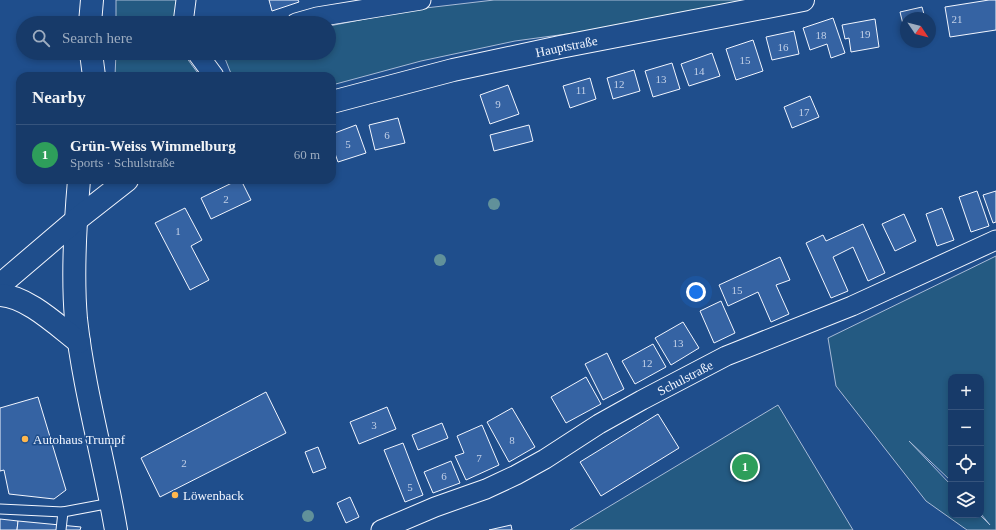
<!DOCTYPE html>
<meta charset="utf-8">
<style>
:root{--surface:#173a69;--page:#244571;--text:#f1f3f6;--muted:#9eadc0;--line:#36547d;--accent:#d6ab8b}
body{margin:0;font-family:Georgia,serif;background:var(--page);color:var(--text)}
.controls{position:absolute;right:12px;bottom:12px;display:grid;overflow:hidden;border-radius:8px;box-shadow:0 2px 6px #0003}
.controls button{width:36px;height:36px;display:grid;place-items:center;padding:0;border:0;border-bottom:1px solid var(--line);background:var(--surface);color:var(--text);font:20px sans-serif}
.compass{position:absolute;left:900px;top:12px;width:36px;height:36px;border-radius:50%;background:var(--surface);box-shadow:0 2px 6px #0003;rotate:125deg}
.you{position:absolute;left:696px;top:292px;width:14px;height:14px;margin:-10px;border:3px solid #fff;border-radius:50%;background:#1a73e8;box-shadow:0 0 0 6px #1a73e833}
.badge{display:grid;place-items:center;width:26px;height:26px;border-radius:50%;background:var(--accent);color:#fff;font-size:13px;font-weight:700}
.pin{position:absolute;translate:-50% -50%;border:2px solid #fff;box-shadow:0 1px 4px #0006}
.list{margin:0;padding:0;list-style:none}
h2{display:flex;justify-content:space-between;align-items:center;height:52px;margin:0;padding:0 16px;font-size:17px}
h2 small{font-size:13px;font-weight:400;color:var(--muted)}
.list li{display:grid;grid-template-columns:26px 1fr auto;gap:12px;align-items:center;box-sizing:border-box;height:60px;padding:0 16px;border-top:1px solid var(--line)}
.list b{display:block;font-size:15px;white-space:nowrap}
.list p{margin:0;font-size:13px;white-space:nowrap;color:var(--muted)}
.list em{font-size:13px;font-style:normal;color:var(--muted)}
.icon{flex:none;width:22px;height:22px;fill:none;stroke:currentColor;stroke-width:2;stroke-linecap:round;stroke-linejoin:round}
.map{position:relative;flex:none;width:996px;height:530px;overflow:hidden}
.search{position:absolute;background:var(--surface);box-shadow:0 2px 6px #0003;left:16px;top:16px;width:320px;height:44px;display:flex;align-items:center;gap:10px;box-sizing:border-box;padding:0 14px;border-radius:22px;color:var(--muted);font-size:15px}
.panel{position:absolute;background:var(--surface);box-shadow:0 2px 6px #0003;left:16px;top:72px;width:320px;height:112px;border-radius:12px}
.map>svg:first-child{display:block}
.green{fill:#245a82;stroke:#a8bbd7;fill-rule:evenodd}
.building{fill:#3563a3;stroke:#f2f6ff}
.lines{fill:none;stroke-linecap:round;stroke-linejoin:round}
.service-casing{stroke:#f2f6ff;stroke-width:11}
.minor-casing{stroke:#f2f6ff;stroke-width:21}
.secondary-casing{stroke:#f2f6ff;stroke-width:24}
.service{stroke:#1f4e8c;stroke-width:9}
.minor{stroke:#1f4e8c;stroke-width:19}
.secondary{stroke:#1f4e8c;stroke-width:22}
.tree{fill:#61919a}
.poi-dot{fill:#ffb74d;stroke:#1f4e8c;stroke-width:1.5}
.labels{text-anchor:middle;stroke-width:3;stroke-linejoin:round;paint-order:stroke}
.number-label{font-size:11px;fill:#c3d1e8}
.street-label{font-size:13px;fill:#f2f6ff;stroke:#1f4e8c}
.poi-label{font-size:13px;fill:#f2f6ff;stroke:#1f4e8c;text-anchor:start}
</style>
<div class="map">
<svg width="996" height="530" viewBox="0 0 996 530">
<rect width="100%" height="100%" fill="#1f4e8c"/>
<!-- green -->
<g class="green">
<path d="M116 0H177L175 23H116Z"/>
<path d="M494 0H767L596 30 515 41 421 61 332 85V76H232L224 56 232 53H329V26L417 9Z"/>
<path d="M116 53H183L200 76H115Z"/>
<path d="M996 256V530H967L926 501 836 386 828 338ZM951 377H981V514L990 525 980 515H951V485L909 441 951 481Z"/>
<path d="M778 405 853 530H570Z"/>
</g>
<!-- building -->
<g class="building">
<path d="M269 0H298L299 2 272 11Z"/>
<path d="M989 0H996V30L950 37 945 7Z"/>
<path d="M922 7 925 18H906V36L900 12Z"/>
<path d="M833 18 845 53 831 58 827 44 810 50 803 28Z"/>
<path d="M875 19 879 47 851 52 849 38 845 39 842 25Z"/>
<path d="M794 31 799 54 772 60 766 37Z"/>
<path d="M753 40 763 71 736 80 726 49Z"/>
<path d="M712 53 720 76 689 86 681 64Z"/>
<path d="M672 63 680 89 653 97 645 71Z"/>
<path d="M634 70 640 91 613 99 607 78Z"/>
<path d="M590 78 596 99 570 108 563 86Z"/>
<path d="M508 85 519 114 490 124 480 95Z"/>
<path d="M810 96 819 117 792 128 784 107Z"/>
<path d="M398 118 405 143 375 150 369 125Z"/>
<path d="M356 125 366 153 338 162 332 145V134Z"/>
<path d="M529 125 533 141 494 151 490 135Z"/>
<path d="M238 180H241L251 200 211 219 201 198Z"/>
<path d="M977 191 989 226 971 232 959 197Z"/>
<path d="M996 191V222L993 223 983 195Z"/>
<path d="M185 208 202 240 191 246 209 280 190 290 155 223Z"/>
<path d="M942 208 954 240 937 246 926 214Z"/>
<path d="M904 214 916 241 895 251 882 224Z"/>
<path d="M863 224 885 273 868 281 853 247 833 257 848 291 831 298 806 243 823 235 826 241Z"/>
<path d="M780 257 790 280 776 285 789 314 771 322 758 292 728 306 719 285Z"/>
<path d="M721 301 735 333 714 343 700 311Z"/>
<path d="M683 322 699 348 671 365 655 338Z"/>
<path d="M653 344 666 367 635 384 622 361Z"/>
<path d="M607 353 624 389 603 400 585 364Z"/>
<path d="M586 377 601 404 566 423 551 397Z"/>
<path d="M266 392 286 433 160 497 141 458Z"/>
<path d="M38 397 66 490 54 499 9 494 4 470 0 471V408Z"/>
<path d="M387 407 396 429 359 444 350 422Z"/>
<path d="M512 408 535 447 509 462 487 422Z"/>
<path d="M658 414 679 448 601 496 580 462Z"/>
<path d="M442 423 448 438 418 450 412 435Z"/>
<path d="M482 425 499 465 466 480 455 456 464 453 457 436Z"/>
<path d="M403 443 423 495 405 502 384 450Z"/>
<path d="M318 447 326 468 313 473 305 452Z"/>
<path d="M451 461 460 483 433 493 424 472Z"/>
<path d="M350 497 359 517 346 523 337 503Z"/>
<path d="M0 519 18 521 17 530H0Z"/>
<path d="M18 521 81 527 80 530H17Z"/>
<path d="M511 525 512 530H489Z"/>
</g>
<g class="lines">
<defs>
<g id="service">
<path d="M0 509 63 512 111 503"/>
<path d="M61 530 63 512"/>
</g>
<g id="minor">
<path d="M183 23 186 0"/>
<path d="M296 23 317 17 421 0"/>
<path d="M197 53 214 76"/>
<path id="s1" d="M381 530 435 507 486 489 516 475 545 459 599 424 642 400 726 356 852 306 996 240"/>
</g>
<g id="secondary">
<path d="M90 23 92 0"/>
<path d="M91 53 94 76"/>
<path id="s2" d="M332 102 453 70 560 47 803 0"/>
<path d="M79 180C75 226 72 273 76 319 84 391 104 459 116 530"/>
<path d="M0 285 76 220 127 180"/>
<path d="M0 295C27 296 58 326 79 342"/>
</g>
</defs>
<!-- service casing -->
<use href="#service" class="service-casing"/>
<!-- minor casing -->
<use href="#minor" class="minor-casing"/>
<!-- secondary casing -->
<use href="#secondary" class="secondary-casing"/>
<!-- service -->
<use href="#service" class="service"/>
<!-- minor -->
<use href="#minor" class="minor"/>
<!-- secondary -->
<use href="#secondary" class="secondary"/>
</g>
<!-- trees -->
<g class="tree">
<circle cx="494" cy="204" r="6"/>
<circle cx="440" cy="260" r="6"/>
<circle cx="308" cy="516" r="6"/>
</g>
<!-- markers -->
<g class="poi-dot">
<circle cx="25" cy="439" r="4"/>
<circle cx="175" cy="495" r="4"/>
</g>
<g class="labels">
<!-- number labels -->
<g class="number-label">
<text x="957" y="23">21</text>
<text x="865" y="38">19</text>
<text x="821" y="39">18</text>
<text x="783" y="51">16</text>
<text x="745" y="64">15</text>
<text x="699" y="75">14</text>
<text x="661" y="83">13</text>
<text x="619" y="88">12</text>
<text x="581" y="94">11</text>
<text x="498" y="108">9</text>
<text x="804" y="116">17</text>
<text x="387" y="139">6</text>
<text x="348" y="148">5</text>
<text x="226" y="203">2</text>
<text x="178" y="235">1</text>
<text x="737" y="294">15</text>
<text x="678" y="347">13</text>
<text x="647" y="367">12</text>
<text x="374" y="429">3</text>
<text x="512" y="444">8</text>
<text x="479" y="462">7</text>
<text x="184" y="467">2</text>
<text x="444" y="480">6</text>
<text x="410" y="491">5</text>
</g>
<!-- street labels -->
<g class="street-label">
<text dy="5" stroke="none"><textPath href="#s2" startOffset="241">Hauptstraße</textPath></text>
<text dy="5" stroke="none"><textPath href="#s1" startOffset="341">Schulstraße</textPath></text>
</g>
<!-- poi labels -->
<g class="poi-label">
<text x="33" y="444">Autohaus Trumpf</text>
<text x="183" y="500">Löwenback</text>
</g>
</g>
</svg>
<div class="controls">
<button>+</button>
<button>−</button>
<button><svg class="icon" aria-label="locate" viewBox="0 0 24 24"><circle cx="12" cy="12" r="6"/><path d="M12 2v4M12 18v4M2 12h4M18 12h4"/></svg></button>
<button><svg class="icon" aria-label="layers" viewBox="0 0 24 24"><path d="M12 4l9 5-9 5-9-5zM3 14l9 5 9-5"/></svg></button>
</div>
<svg class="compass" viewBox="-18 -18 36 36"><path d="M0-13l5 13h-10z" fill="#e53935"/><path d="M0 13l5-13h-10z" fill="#9eadc0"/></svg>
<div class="you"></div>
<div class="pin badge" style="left:745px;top:467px;background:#2e9e5b">1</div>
<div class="search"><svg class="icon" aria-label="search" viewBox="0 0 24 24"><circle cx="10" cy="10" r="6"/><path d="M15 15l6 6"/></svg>Search here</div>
<section class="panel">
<h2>Nearby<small></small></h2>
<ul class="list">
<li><span class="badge" style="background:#2e9e5b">1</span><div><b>Grün-Weiss Wimmelburg</b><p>Sports · Schulstraße</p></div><em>60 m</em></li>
</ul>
</section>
</div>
